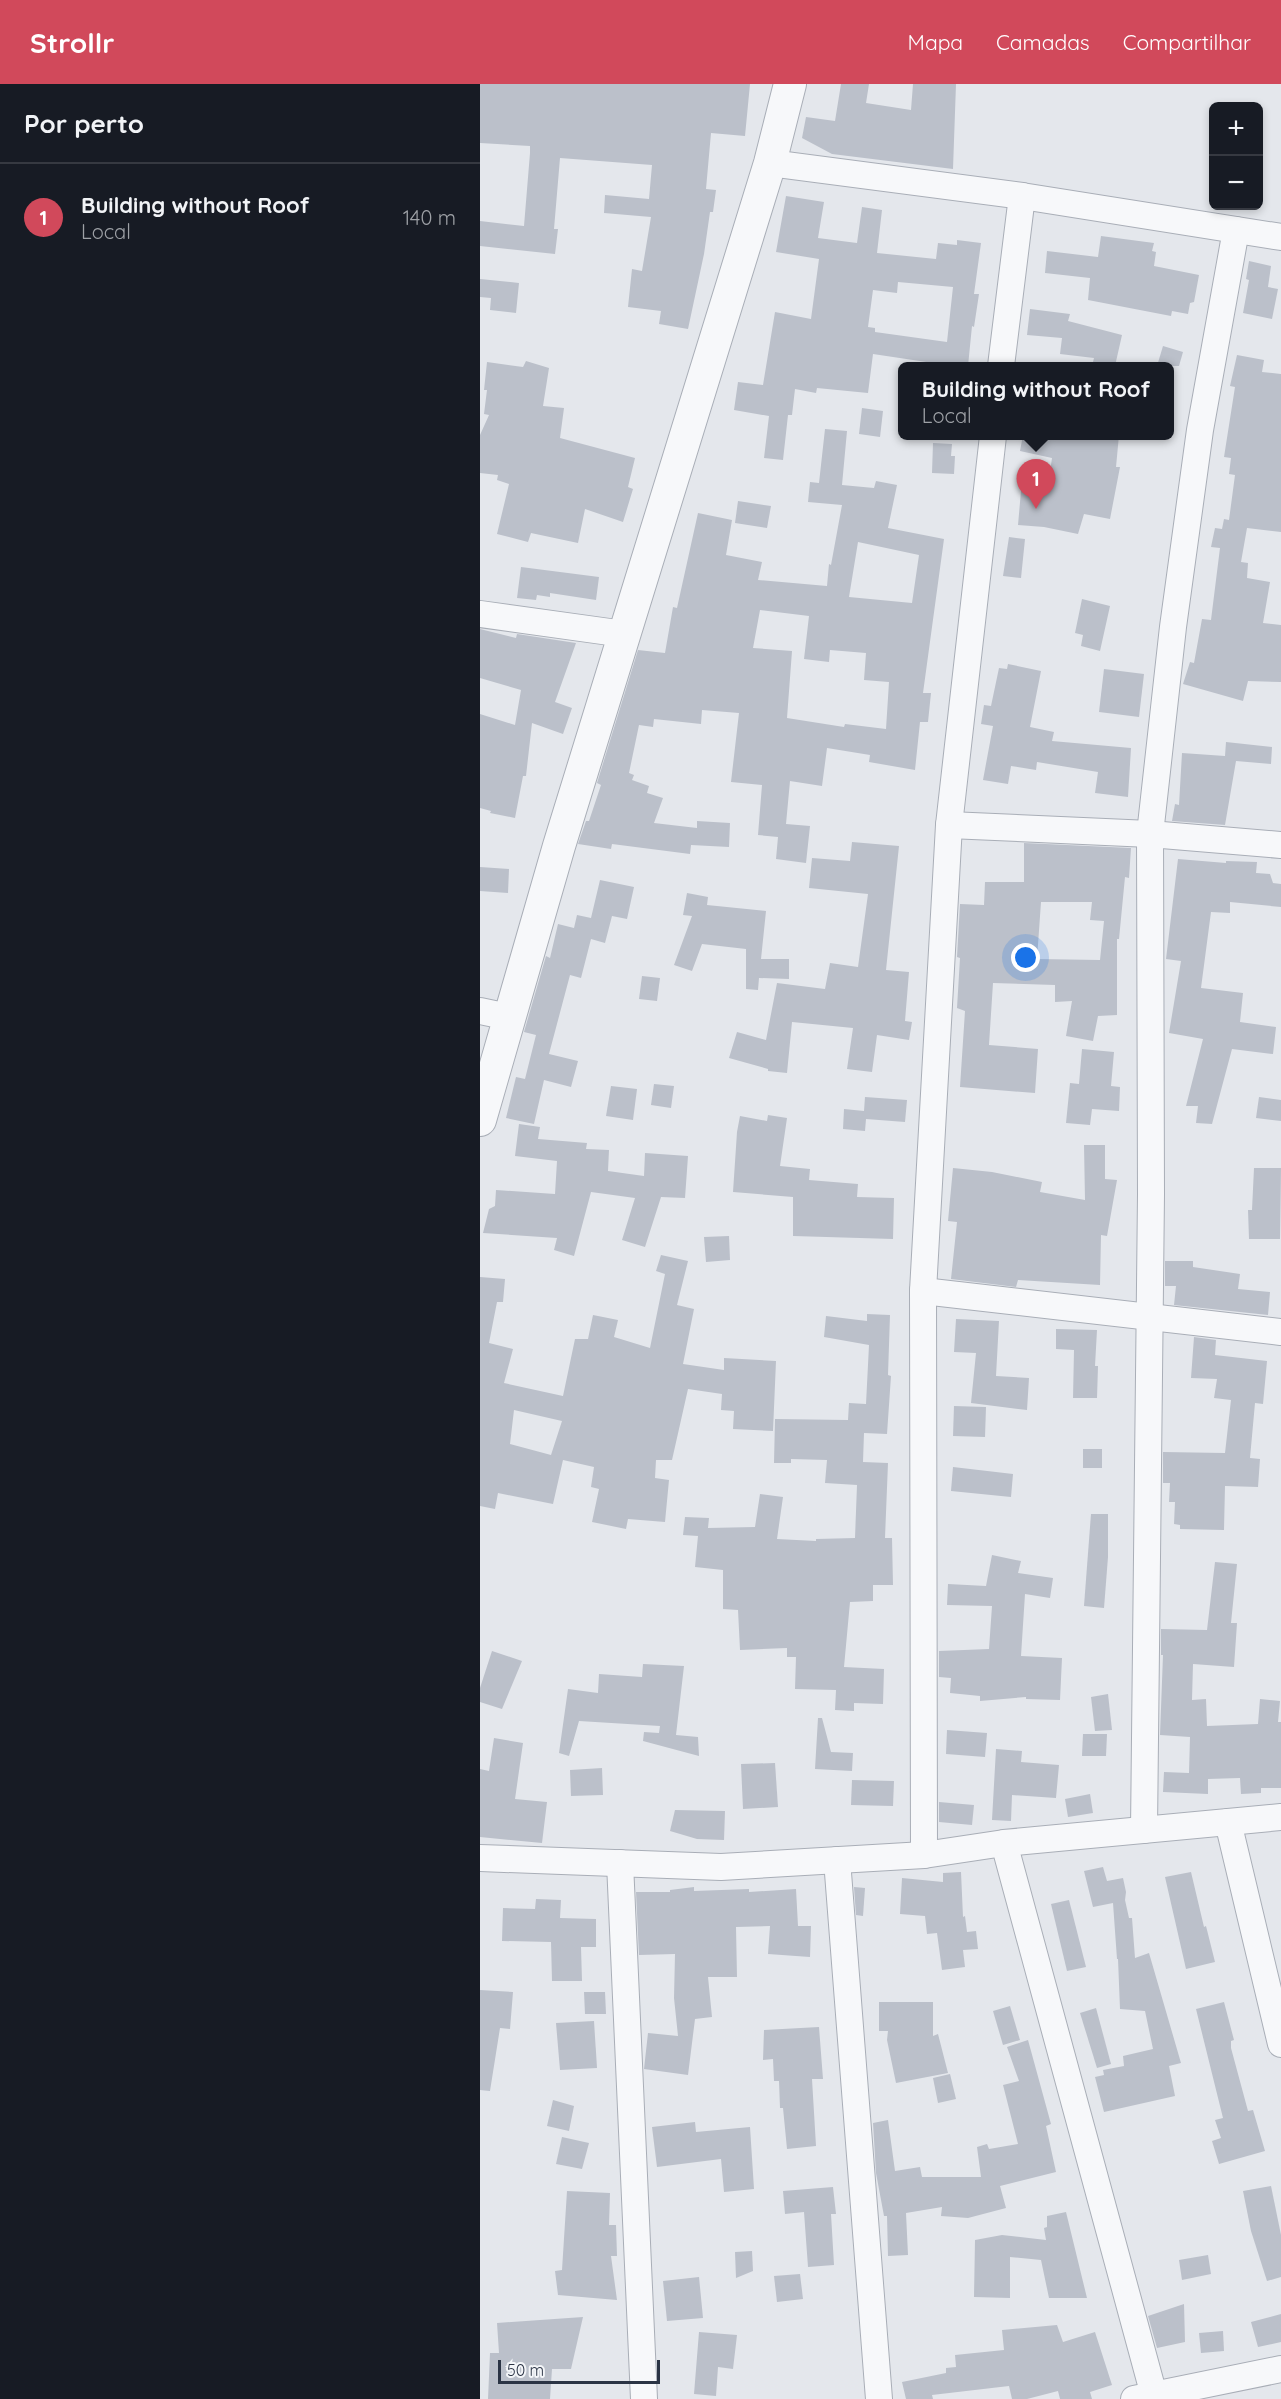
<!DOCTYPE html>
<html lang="pt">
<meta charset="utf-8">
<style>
:root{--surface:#171b24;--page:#20242c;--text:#f1f3f6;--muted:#9ea1a6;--line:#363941;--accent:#d1495b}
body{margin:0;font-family:Quicksand,sans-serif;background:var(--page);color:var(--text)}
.controls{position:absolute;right:18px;top:18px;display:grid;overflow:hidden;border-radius:9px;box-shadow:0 3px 9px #0003}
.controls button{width:54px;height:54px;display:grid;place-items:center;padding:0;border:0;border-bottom:2px solid var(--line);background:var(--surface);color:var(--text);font:30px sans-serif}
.scale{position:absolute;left:18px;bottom:15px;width:162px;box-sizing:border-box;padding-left:6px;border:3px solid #2b3445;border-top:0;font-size:16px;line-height:21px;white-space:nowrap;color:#2b3445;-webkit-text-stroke:4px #f4f6f9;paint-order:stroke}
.you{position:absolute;left:546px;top:874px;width:21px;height:21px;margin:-15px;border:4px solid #fff;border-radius:50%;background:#1a73e8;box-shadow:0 0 0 9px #1a73e833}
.badge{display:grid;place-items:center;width:39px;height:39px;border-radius:50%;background:var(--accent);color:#fff;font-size:20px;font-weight:700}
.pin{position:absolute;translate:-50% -50px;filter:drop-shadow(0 2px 3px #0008)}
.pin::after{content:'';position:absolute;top:32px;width:21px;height:18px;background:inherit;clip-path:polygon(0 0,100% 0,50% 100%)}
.popup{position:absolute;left:418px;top:278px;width:276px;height:78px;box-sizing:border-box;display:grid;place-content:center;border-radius:9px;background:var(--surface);filter:drop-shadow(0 2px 4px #0005);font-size:20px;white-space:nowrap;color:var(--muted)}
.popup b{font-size:22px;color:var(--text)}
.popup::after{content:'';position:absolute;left:50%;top:100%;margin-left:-12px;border:12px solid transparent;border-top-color:var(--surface)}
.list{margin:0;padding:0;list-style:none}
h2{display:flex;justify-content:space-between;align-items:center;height:78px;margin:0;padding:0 24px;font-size:26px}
h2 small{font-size:20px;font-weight:400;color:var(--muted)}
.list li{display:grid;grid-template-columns:39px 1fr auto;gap:18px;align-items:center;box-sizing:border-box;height:108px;padding:0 24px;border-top:2px solid var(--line)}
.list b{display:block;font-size:22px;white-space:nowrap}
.list p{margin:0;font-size:20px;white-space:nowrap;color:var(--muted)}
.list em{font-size:20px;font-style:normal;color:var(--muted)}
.map{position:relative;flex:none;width:801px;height:2315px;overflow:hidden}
header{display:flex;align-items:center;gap:36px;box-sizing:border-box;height:84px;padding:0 30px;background:var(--accent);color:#fff}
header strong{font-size:28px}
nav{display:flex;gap:33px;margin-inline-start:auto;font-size:21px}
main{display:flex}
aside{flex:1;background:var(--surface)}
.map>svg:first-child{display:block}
.building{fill:#bbc0ca;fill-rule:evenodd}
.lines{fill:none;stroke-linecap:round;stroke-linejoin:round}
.minor-casing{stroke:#a9aeb7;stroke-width:28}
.tertiary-casing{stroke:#a9aeb7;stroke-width:34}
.minor{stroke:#f7f8fa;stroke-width:26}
.tertiary{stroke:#f7f8fa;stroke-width:32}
</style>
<header>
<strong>Strollr</strong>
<nav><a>Mapa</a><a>Camadas</a><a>Compartilhar</a></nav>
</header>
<main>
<aside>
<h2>Por perto<small></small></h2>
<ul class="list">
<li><span class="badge">1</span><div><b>Building without Roof</b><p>Local</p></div><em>140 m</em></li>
</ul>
</aside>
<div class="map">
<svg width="801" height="2315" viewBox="0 0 801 2315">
<rect width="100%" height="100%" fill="#e4e7ec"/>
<!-- building -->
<g class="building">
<path d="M0 0H270L265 52 231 49 226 105 236 106 233 128H230L224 170 208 245 179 240 181 227 148 223 152 185 162 187 171 133 124 129 125 111 169 115 172 81 80 74 74 145H78L75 170 0 162V137L44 142 50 69V62L0 59Z"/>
<path d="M361 0H389L386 19 431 26 433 0H476L473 85 352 70 322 54 326 33 355 37Z"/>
<path d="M306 112 344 118 338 154 377 159 382 123 402 126 397 169 456 175 458 159 477 161V156L501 159 494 210H499L494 243 492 242 488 282H473L393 270 388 309 337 304 336 309 315 305 312 331H308L303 376 284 374 289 332 254 326 258 298 283 301 295 228 331 235 339 175 296 168ZM418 198 473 203 467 258 395 248V244L388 243 393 206 417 209Z"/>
<path d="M621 152 674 159 672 167 676 168 674 182 719 191 714 218 710 219 708 230 692 227 691 232 608 216 610 194 565 189 567 167 618 173Z"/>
<path d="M769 177 791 182 788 203 798 205 792 235 763 229 769 196 766 195Z"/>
<path d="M0 195 39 199 36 229 10 226 11 214 0 213Z"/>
<path d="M550 225 590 230 588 237 642 251 635 282H612L614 274 580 270 582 254 547 251Z"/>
<path d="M683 262 703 268 699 282H677Z"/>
<path d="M757 271 784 276 782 288 801 290V448L767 444 761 478 768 479 767 494 790 498 783 539 801 541V598L768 597 763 617 703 600 710 578 714 579 722 535 731 536 740 464 731 463 735 444 742 445 744 435 749 436 755 391 749 390 751 374 744 373 755 303 750 302Z"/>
<path d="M46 277 69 284 63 322 84 324 80 354 155 374 148 403 153 405 143 438 105 425 98 459 51 449 48 458 17 450 29 400 17 396 18 391 0 389V351L9 331 4 330 7 306H4L7 278 43 283Z"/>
<path d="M382 324 403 327 400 353 379 350Z"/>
<path d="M345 345 367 347 362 401 394 404 396 397 417 401 408 444 464 455 443 609H451L448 638H440L435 686 389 678 390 671 347 664 342 702 310 697 306 740 330 742 326 779 296 775 298 753 278 751 282 701 251 698 259 629 222 626 221 640 174 635 173 643 159 641 149 689 154 691 152 696 169 702 167 709 183 714 174 739 217 744V737L250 739 249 763 211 761 210 770 132 760 131 765 98 760 106 737H109L121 701 117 699 158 566 185 569 193 523 197 524 218 429 252 436 246 471 282 478 278 496 347 502 349 480 351 481 362 421 328 418 330 398 339 399ZM378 458 439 471 432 519 369 513ZM280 526 329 532 324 575 349 578 350 566 386 569 384 596 409 598 406 645 365 640 364 643 307 634 312 567 273 564Z"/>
<path d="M543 351H639L636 383H640L630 435 604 430 598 450 564 443 538 441 541 407 567 409 572 374 540 367Z"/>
<path d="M453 359 472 360 471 372H475L474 390 452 389Z"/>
<path d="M258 417 291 422 287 444 255 439Z"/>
<path d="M529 453 545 455 541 494 523 492Z"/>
<path d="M41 483 119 493 116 516 70 509V513L57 511 56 516 37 514Z"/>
<path d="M602 515 630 522 620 567 601 562 603 551 595 549Z"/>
<path d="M0 545 36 554 37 550 96 559 75 618 92 624 83 650 52 639 46 692H43L35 734 10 729 11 727 0 724V630L35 641 41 606 0 594Z"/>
<path d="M528 580 561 587 550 643 574 648 572 657 651 664 648 713 615 709 618 688 557 678 556 686 531 682 528 700 503 696 513 642 501 640 504 621 511 622 519 584 527 585Z"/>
<path d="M624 585 664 590 659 633 619 628Z"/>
<path d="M746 658 792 663 791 680 756 677 745 741 692 737 695 720 699 721 702 669 745 672Z"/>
<path d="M372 758 419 762 406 886 429 888 425 937 432 938 429 956 397 951 392 988 367 985 373 944 312 938 307 989 288 987V985L249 974 257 948 286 956 297 899 345 905 350 879 378 883 388 810 329 804 332 774 370 777Z"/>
<path d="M544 759 651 764 649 794 645 793 639 855H637V931L618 932 613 957 586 952 592 917 575 918V901L513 899 509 961 558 965 555 1009 480 1003 485 927 477 924 480 874 477 873 480 820 504 821 505 798H544ZM561 818H612L610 836 624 837 620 876 557 875Z"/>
<path d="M698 775 746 779V777L777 778 776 789 790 790 793 799 801 800V823L750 818V829L731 828 721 904 763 909 760 938 796 943 793 970 752 965 732 1040 716 1039 718 1022H706L723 955 689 949 701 877 686 875Z"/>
<path d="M0 783 29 785 28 809 0 807Z"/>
<path d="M120 796 154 803 147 835 132 832 125 859 111 855 101 894 90 891 69 970 98 977 91 1003 64 996 54 1040 26 1034 36 993 45 995 56 951 44 948 66 872 70 874 78 840 94 844 97 831 111 834Z"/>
<path d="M207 809 228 813 227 821 286 827 281 875H309V895L279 894 278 906 266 905V865L222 860 212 887 194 881 212 832 203 831Z"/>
<path d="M162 892 180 894 177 917 159 915Z"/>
<path d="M602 965 634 968 631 1002 640 1003 639 1027 612 1025 610 1041 586 1039 590 999 599 1000Z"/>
<path d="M174 1000 194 1002 191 1024 171 1021Z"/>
<path d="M131 1002 157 1005 153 1036 126 1032Z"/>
<path d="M385 1013 427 1016 425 1038 386 1035 385 1047 363 1045 364 1025 384 1027Z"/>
<path d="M779 1013 801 1016V1037L776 1034Z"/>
<path d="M288 1031 307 1034 300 1082 330 1085 329 1096 378 1100 377 1113 414 1114 413 1155 313 1152V1113L253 1108 257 1048 260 1032 287 1037Z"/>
<path d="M39 1040 60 1043 58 1055 107 1059 106 1065 129 1066 128 1087 164 1092 165 1069 208 1072 205 1114 181 1113 165 1163 142 1156 155 1114 111 1108 94 1172 74 1166 77 1154 3 1149 9 1125 15 1122 16 1106 75 1110 77 1077 35 1072Z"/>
<path d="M604 1061H625V1095L637 1096 627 1152 621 1151 620 1201 538 1196 536 1203 471 1195 477 1138 468 1137 473 1084 512 1088 562 1098 560 1108 605 1116Z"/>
<path d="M774 1084H801L800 1155H769L768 1126H772Z"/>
<path d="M249 1152 250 1176 226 1178 224 1153Z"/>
<path d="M181 1171 208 1177 197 1221 214 1225 203 1280 244 1286V1274L296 1277 293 1347 253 1345 254 1327 241 1326 242 1310 208 1305 192 1376H176L175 1394 189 1396 185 1438 148 1435 146 1445 112 1438 119 1405 111 1403 114 1383 83 1376 73 1420 18 1409 15 1425 0 1422V1193L25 1195 23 1218H17L9 1259 33 1265 24 1299 83 1312 95 1255H108L113 1231 138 1236 134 1253 170 1264 185 1190 176 1187ZM34 1326 82 1337 71 1371 30 1360Z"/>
<path d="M685 1177H713V1183L760 1190 758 1205 790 1208 788 1231 694 1221 696 1202H685Z"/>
<path d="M387 1230 410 1231 408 1291 411 1292 407 1350 384 1349 383 1378 408 1379 405 1454H412L413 1501H393V1517L370 1518 364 1583 404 1585 403 1620 374 1619V1627L355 1626 356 1606 315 1605 316 1573H307V1564L260 1566 258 1526 243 1525V1486L215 1483 218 1452 203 1451 205 1433 229 1434 228 1444 275 1443 280 1410 303 1413 297 1455 336 1457V1455L375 1454 377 1401 345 1399 347 1376 311 1375V1379H294L295 1335 368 1336 369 1319 386 1320 389 1261 344 1253 346 1232 387 1237Z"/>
<path d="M476 1235 519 1237 516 1292 549 1294 547 1326 491 1319 496 1269 474 1268Z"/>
<path d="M576 1245 617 1246 615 1282H618L617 1314H593L594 1266 576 1265Z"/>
<path d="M714 1253 736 1256 735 1271 787 1277 783 1320 775 1319 770 1374 780 1375 778 1403 745 1402 744 1446 700 1445V1441L694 1440 695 1418H689L690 1399H683V1368L745 1369 751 1316 734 1314 737 1295 711 1294Z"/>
<path d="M474 1322 506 1323 505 1353 473 1352Z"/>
<rect x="603" y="1365" width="19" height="19"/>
<path d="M473 1383 533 1390 531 1413 471 1407Z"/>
<path d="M611 1430H628V1473L624 1524 604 1522Z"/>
<path d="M512 1471 541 1477 538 1489 573 1494 570 1514 545 1510 541 1572 582 1574 580 1616 546 1615V1613L500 1617V1612L470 1609 471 1594 459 1593V1567L509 1565 512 1522 467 1521 468 1500 506 1502Z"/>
<path d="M735 1478 757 1480 751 1539H757L754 1583 713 1580 712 1616 726 1615 727 1642 778 1640 780 1615 800 1617 798 1638H801V1704H781V1709L761 1710 760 1694 728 1695V1710L683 1708 684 1688 709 1689 710 1653 680 1651 683 1571H681V1545L727 1546Z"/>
<path d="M12 1567 42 1577 22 1625 0 1618V1604Z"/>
<path d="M163 1580 204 1582 196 1651 218 1653 219 1672 163 1657 164 1648 179 1649 180 1642 99 1637 89 1672 79 1669 88 1605 118 1609 119 1590 162 1593Z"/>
<path d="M628 1610 632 1646 615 1647 611 1613Z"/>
<path d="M338 1634H342L351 1668 373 1669 372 1687 335 1685Z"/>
<path d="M467 1646 507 1649 505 1673 466 1670Z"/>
<path d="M603 1650H627L626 1672H602Z"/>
<path d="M14 1654 43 1659 35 1715 67 1718 62 1759 0 1753V1685L9 1687Z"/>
<path d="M516 1665 542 1667 541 1678 579 1681 576 1714 532 1711 531 1737 512 1736Z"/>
<path d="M295 1679 298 1723 263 1725 261 1680Z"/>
<path d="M122 1684 123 1711 91 1712 90 1686Z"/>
<path d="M372 1696 414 1697 413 1722 371 1721Z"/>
<path d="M610 1710 613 1729 588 1733 585 1715Z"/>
<path d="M459 1718 494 1721 492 1741 459 1738Z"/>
<path d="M195 1726 245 1727 244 1756 217 1755 190 1747Z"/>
<path d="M623 1783 627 1797 643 1794 646 1808 645 1816 649 1834H652L655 1874 669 1869 701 1979 689 1982 695 2012 624 2028 615 1993 624 1991 623 1986 644 1982 643 1972 673 1965 665 1927 640 1925 638 1875H637L633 1819 613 1823 604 1787Z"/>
<path d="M481 1788 483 1833 485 1832 487 1848 496 1847 498 1865 483 1866 485 1883 462 1886 457 1849 447 1850 445 1832 420 1830 422 1794 463 1798V1789Z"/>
<path d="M711 1788 724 1843 726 1842 735 1878 706 1885 685 1793Z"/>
<path d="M214 1803V1807L269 1805V1808L316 1805 318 1842H331L330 1873 288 1870 290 1842 256 1843 257 1893H228L232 1933 215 1935 208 1991 164 1985 168 1949 198 1952 194 1914 195 1870 159 1871 156 1808H190V1806Z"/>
<path d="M374 1803 385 1804 383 1832 376 1831Z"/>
<path d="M56 1815 81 1816 80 1834 116 1835V1863H101L102 1897H72L71 1858 22 1857 23 1824 55 1825Z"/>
<path d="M589 1816 606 1883 587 1887 571 1820Z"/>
<path d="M0 1906 33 1908 30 1945 20 1944 10 2007 0 2006Z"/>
<path d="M104 1908H125L126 1930H105Z"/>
<path d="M399 1918H453V1952L458 1950 468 1989 416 1999 407 1956 408 1947H399Z"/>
<path d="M744 1918 754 1956 751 1957V1964L768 2027 773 2026 785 2067 739 2080 732 2057 741 2054 735 2036 743 2034 716 1925Z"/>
<path d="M530 1922 540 1956 523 1961 513 1927Z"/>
<path d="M616 1924 631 1980 617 1984 600 1929Z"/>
<path d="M114 1937 117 1984 80 1986 76 1939Z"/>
<path d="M339 1943 343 1995H332L336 2062 307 2065 303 2024H300L299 1997H294L293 1975 283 1976 284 1946Z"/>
<path d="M548 1956 571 2040 566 2042 576 2088 520 2102 526 2124 488 2134 461 2132 462 2123 426 2129 428 2171 408 2172 407 2132H404L396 2089 393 2039 408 2036 415 2087 440 2083 442 2093H501L497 2063 507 2060 509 2065 538 2060 523 2001 539 1997 527 1963Z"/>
<path d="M470 1990 476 2015 458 2019 453 1994Z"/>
<path d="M73 2016 94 2022 89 2047 67 2042Z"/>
<path d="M215 2038 216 2048 270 2043 274 2105 244 2108 241 2075 177 2083 172 2043Z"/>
<path d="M82 2053 109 2059 102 2085 76 2080Z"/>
<path d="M791 2102 801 2151V2193L787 2197 771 2147 763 2107Z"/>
<path d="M353 2103 356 2130H351L354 2181 328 2183 324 2128 305 2130 303 2107Z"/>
<path d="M87 2107 130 2109 129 2141H136L137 2172H131L137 2216 78 2211 75 2187 82 2186Z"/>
<path d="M586 2128 607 2214H569L561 2176 530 2173V2214L494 2213 495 2156 522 2151 566 2156 564 2144 567 2143V2132Z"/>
<path d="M272 2167 273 2187 256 2194 255 2168Z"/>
<path d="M728 2171 731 2190 702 2196 699 2176Z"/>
<path d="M320 2190 323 2215 297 2218 294 2192Z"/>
<path d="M219 2193 223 2234 187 2237 183 2197Z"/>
<path d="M704 2220 705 2258 677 2264 668 2232Z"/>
<path d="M801 2230V2258L778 2263 771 2238Z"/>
<path d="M103 2233 91 2285H72L70 2315H8L10 2269H19L17 2239Z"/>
<path d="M577 2241 583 2258 615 2248 632 2301 610 2308 612 2315H580L578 2307 547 2315H532L529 2302 452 2311 453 2315H426L422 2298 466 2289V2284L476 2283 475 2271 524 2266 522 2246Z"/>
<path d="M743 2247 744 2267 721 2269 719 2249Z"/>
<path d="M219 2248 257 2251 253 2285 238 2283 236 2312 214 2310Z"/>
</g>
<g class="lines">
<defs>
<g id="minor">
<path d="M290 79 542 112 801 153"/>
<path d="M521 282 542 112"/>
<path d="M0 530 144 550"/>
<path d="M469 741 670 750 801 761"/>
<path d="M0 927 29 933"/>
<path d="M443 1207 801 1248"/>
<path d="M748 1738 801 1960"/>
<path d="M664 1746 671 1110 670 750 693 543 720 346 756 146"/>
<path d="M524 1759 675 2315"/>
<path d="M444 1771 443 1207 469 741 513 352"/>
<path d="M0 1774 241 1783 444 1771 524 1759 801 1733"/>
<path d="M357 1776 399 2315"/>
<path d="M140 1779 164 2315"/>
<path d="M654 2315 801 2285"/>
</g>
<path id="tertiary" d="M0 1036 79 762 290 79 310 0"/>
</defs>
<!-- minor casing -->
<use href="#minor" class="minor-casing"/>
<!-- tertiary casing -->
<use href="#tertiary" class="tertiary-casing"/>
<!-- minor -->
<use href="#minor" class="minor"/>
<!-- tertiary -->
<use href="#tertiary" class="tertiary"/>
</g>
</svg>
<div class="controls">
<button>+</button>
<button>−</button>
</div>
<div class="scale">50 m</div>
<div class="you"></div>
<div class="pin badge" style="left:556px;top:425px">1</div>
<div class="popup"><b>Building without Roof</b>Local</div>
</div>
</main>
